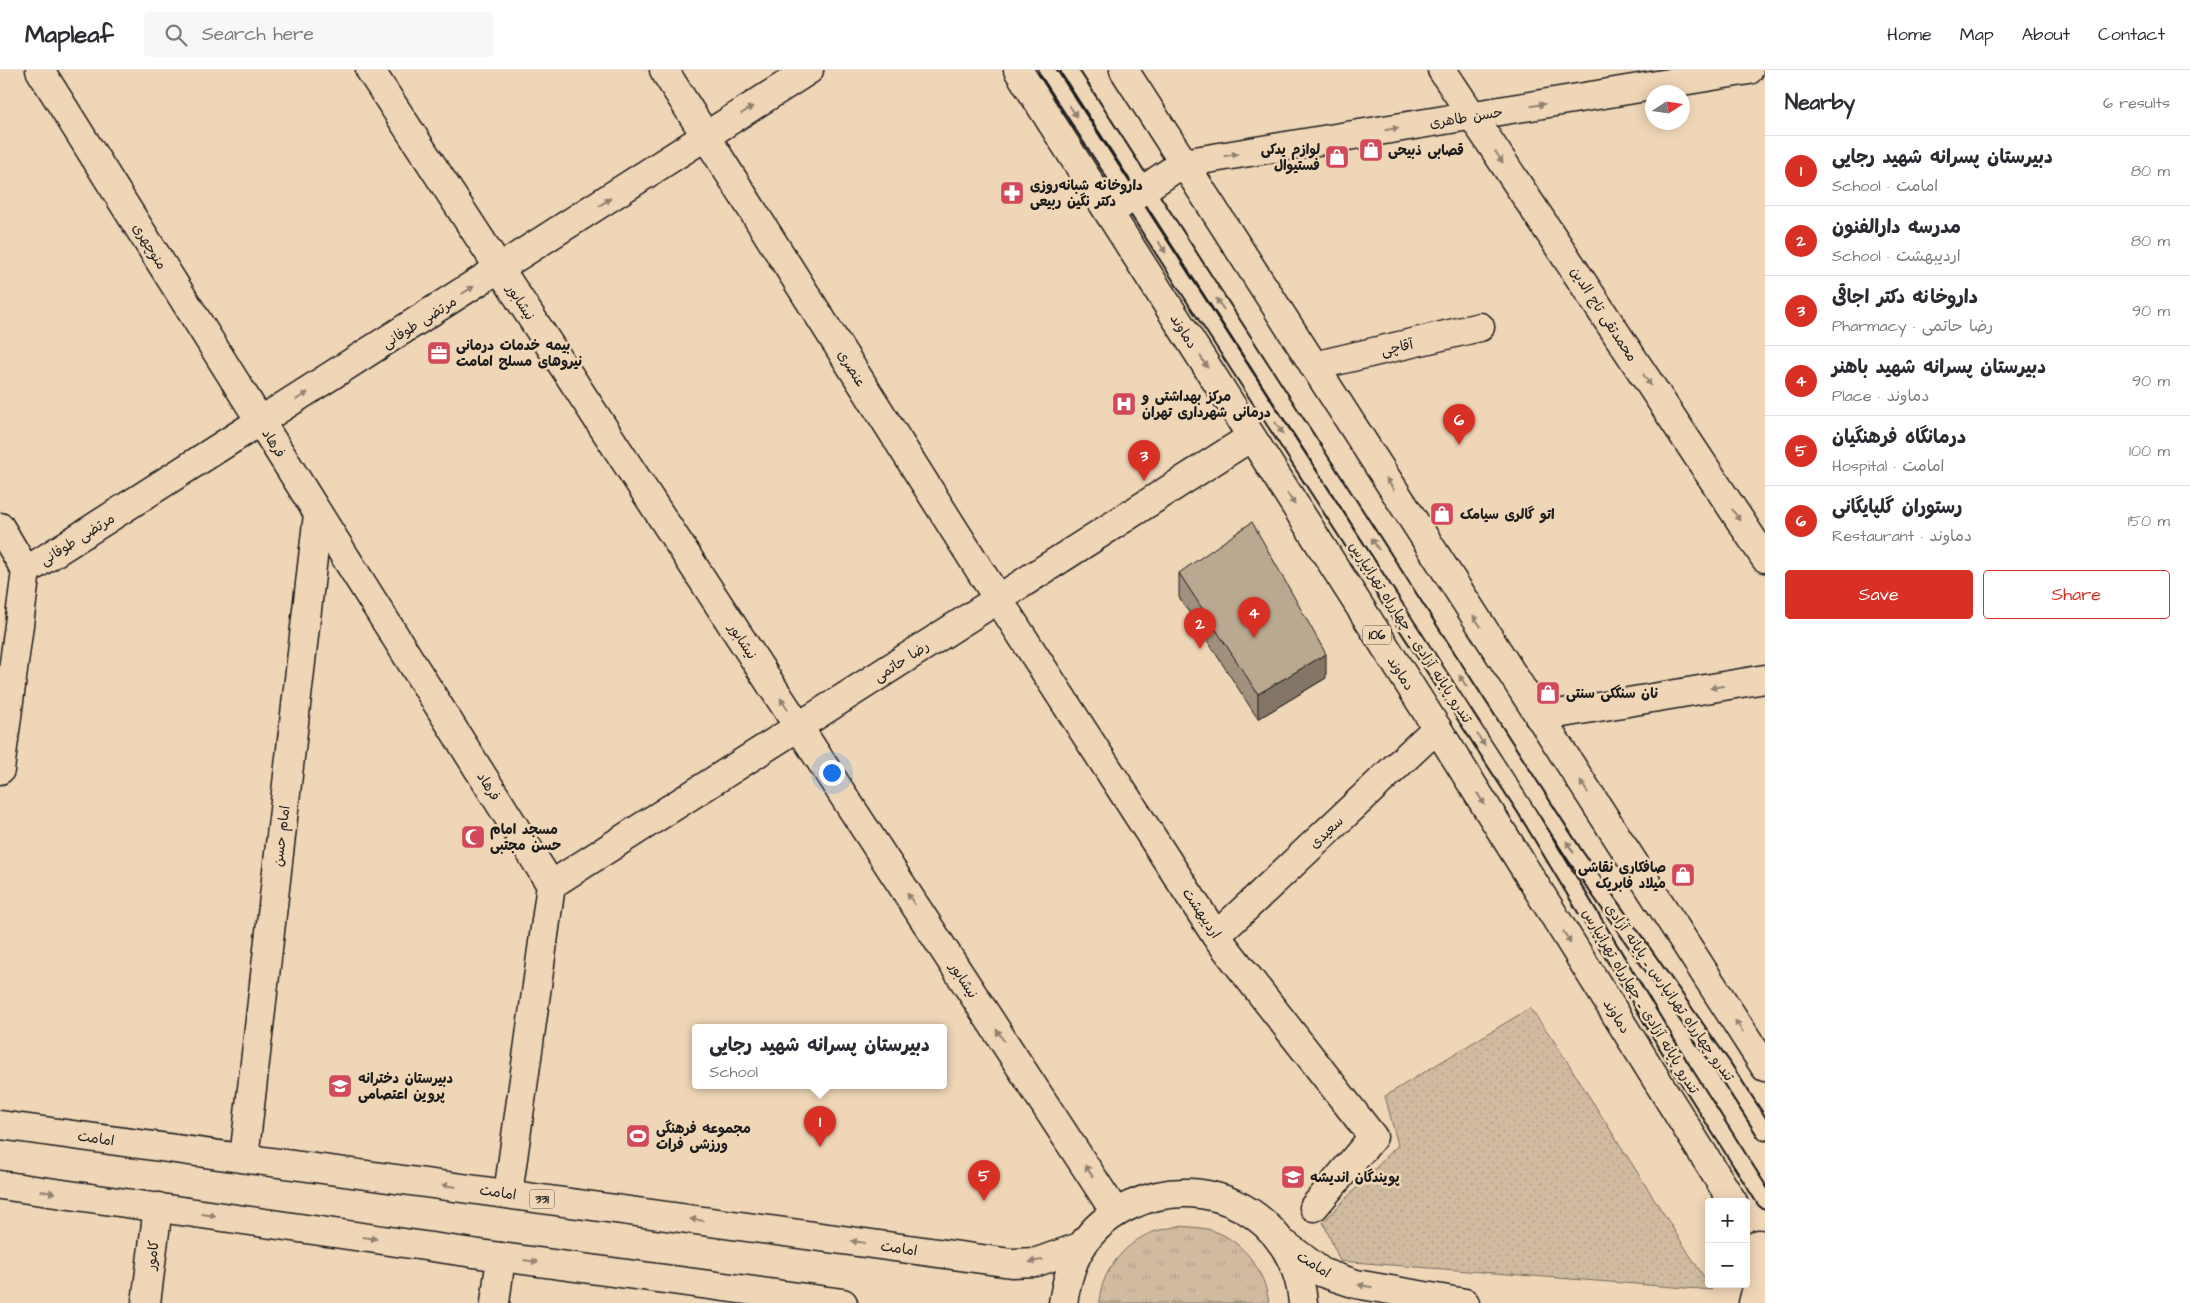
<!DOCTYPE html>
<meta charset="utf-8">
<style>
:root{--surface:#fff;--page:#f7f7f7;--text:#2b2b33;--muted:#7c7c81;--line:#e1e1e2;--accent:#d93025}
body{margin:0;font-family:"Architects Daughter","Playpen Sans Arabic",sans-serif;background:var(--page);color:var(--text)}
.controls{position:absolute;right:15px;bottom:15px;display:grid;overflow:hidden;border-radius:5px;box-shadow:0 2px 12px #0003}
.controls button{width:45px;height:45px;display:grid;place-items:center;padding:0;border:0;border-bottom:1px solid var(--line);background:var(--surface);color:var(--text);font:25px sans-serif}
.compass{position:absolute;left:1645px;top:15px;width:45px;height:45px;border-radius:50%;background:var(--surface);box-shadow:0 2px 12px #0003;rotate:78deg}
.you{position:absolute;left:831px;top:702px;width:18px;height:18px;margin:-12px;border:4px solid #fff;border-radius:50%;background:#1a73e8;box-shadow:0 0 0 8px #1a73e833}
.badge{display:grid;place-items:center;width:32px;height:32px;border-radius:50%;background:var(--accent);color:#fff;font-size:16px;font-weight:700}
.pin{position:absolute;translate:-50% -41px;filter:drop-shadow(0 1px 2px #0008)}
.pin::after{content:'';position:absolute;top:26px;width:18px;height:15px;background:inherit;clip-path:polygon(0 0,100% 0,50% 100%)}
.popup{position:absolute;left:692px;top:954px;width:255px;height:65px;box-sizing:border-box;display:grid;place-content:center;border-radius:5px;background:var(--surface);filter:drop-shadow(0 1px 4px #0005);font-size:16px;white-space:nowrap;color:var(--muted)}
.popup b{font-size:19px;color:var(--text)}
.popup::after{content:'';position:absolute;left:50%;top:100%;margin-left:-10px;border:10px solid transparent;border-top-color:var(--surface)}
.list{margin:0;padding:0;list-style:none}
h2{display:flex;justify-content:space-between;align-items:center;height:65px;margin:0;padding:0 20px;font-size:21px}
h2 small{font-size:16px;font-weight:400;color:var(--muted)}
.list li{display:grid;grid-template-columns:32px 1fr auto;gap:15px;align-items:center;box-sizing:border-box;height:70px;padding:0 20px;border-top:1px solid var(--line)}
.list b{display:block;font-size:19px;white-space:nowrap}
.list p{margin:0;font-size:16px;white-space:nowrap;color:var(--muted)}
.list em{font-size:16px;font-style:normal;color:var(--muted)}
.actions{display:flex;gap:10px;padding:15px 20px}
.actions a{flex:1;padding:11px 0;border:1px solid var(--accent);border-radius:5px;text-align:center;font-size:18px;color:var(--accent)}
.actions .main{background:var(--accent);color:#fff}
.icon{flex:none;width:28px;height:28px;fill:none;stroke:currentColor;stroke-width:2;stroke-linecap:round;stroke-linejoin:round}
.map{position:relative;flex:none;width:1765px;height:1233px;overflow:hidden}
header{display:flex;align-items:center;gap:30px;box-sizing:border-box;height:70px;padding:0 25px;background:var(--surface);border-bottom:1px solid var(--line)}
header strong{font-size:24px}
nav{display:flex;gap:28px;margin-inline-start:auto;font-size:18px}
.search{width:350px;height:45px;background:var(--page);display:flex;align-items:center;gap:12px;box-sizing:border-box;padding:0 18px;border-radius:5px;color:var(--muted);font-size:19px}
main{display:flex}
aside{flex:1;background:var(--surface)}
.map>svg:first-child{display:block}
.grass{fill:url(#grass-tufts);stroke:#766c5e}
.park{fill:url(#park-dots);stroke:#766c5e}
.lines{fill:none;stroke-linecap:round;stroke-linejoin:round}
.lane-casing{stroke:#1c1c1c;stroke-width:19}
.street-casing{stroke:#1c1c1c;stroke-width:31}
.primary-casing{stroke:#1c1c1c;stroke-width:31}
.lane{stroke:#efd6b7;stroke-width:15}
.street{stroke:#efd6b7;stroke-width:28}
.primary{stroke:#efd6b7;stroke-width:28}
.wall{fill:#a1907d;stroke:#1c1c1c}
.shaded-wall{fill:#837666;stroke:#1c1c1c}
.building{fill:#bba891;stroke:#1c1c1c}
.oneway{fill:#908271}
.labels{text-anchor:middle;stroke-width:5;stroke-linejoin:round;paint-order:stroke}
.shield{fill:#efd6b7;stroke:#5b544a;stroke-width:1}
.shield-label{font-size:12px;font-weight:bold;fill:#1c1c1c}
.street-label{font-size:14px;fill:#1c1c1c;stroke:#efd6b7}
.poi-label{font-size:14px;font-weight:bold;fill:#1c1c1c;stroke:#efd6b7;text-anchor:start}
</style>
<header>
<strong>Mapleaf</strong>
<div class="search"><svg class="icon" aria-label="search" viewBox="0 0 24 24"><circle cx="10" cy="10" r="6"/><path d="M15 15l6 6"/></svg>Search here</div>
<nav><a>Home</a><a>Map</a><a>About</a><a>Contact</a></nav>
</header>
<main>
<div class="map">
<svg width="1765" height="1233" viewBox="0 0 1765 1233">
<defs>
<pattern id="grass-tufts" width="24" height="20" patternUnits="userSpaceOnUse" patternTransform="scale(1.25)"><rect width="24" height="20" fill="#d0bba0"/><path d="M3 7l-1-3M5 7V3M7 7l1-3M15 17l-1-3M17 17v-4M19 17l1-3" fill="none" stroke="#b2a089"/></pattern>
<pattern id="park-dots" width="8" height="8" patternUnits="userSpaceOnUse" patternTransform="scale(1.25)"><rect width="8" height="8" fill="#d0bba0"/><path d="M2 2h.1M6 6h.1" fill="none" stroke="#b2a089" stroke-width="1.8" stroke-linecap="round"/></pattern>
</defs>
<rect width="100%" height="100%" fill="#efd6b7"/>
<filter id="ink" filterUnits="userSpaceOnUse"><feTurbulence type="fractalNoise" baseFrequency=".02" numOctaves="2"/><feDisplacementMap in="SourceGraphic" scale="10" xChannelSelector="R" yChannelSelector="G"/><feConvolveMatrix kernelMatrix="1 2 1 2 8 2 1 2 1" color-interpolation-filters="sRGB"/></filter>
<g filter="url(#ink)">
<!-- grass -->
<path class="grass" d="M1179 1156C1188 1157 1198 1157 1207 1159 1241 1167 1265 1200 1269 1233H1099C1100 1203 1125 1172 1153 1162 1161 1159 1171 1158 1179 1156Z"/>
<!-- park -->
<path class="park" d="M1530 938 1554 971 1712 1220 1340 1191 1323 1152 1398 1075 1385 1026Z"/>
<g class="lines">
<defs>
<g id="lane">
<path d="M1047 0 1525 738 1682 999 1765 1130"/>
<path d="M1069 0 1576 787 1723 997 1765 1062"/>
</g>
<g id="street">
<path d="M40 0 551 815 508 1124"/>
<path d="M370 0 1115 1142"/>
<path d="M664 0 998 529 1216 866 1373 1067 1314 1137"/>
<path d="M1442 0 1765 488"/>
<path d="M1109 143 1183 93 1749 0"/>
<path d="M1314 296 1480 257"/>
<path d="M0 457 26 501 0 700"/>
<path d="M26 501 809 0"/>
<path d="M1539 647 1765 609"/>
<path d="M551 815 1251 367"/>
<path d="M1216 866 1437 658"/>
<path d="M244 1088 318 444"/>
<path d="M146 1233 158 1137"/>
<path d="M495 1233 501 1187"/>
</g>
<g id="primary">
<path d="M1018 0 1437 658 1733 1132"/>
<path d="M1124 0 1765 997"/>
<path d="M0 1055 1011 1193 1037 1192 1082 1176"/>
<path d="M0 1115 501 1187 843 1233"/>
<path d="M1286 1175 1323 1203 1356 1214 1465 1233"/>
<path d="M1063 1233C1066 1213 1071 1193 1082 1176 1094 1157 1111 1144 1131 1135 1208 1099 1296 1147 1303 1233"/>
<path d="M1753 1233 1761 1202 1759 1174"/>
</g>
</defs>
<!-- lane casing -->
<use href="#lane" class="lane-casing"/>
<!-- street casing -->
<use href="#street" class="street-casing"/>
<!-- primary casing -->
<use href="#primary" class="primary-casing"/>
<!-- lane -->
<use href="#lane" class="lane"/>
<!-- street -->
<use href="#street" class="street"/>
<!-- primary -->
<use href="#primary" class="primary"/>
</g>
<!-- wall -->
<path class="wall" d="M1179 503 1326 608 1258 649 1179 527Z"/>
<!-- shaded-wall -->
<path class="shaded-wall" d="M1326 584V608L1258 649V624Z"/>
<!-- building -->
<path class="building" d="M1252 452 1326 584 1258 624 1179 503Z"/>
<!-- one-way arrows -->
<defs><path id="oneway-solid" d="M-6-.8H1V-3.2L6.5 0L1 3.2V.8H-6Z" transform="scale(1.25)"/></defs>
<g class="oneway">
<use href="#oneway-solid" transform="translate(1538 35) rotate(-9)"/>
<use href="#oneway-solid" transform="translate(747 40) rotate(-33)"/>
<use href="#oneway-solid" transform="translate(1073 41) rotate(57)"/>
<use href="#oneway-solid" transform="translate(1392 59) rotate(-9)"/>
<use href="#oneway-solid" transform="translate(1231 85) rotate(-9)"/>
<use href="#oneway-solid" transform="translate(1499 87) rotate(57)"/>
<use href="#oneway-solid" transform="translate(605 132) rotate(-33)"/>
<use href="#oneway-solid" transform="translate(1162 177) rotate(57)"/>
<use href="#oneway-solid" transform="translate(468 220) rotate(-32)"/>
<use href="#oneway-solid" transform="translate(1220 234) rotate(-123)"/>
<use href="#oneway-solid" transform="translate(1204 292) rotate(58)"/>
<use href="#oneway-solid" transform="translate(1647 310) rotate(57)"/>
<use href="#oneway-solid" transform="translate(302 326) rotate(-32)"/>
<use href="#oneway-solid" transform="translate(1279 358) rotate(57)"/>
<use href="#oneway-solid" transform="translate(1390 414) rotate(-123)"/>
<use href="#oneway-solid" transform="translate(1291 429) rotate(57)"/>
<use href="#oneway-solid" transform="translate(1736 445) rotate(57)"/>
<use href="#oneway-solid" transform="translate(1375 474) rotate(-123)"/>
<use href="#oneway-solid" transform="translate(1477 551) rotate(-123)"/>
<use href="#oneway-solid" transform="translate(1463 611) rotate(-123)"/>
<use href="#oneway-solid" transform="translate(1717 617) rotate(170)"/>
<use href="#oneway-solid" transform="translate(784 634) rotate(-123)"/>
<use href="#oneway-solid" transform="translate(1481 670) rotate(57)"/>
<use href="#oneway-solid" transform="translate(1584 717) rotate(-123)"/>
<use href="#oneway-solid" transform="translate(1481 729) rotate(58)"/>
<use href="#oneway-solid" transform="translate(1570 777) rotate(-123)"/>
<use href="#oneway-solid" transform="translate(911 829) rotate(-123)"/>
<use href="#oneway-solid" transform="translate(1567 867) rotate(58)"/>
<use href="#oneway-solid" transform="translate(1739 956) rotate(-123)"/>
<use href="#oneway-solid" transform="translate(1000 965) rotate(-123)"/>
<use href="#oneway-solid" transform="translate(1089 1101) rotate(-123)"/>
<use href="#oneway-solid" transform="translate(449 1116) rotate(-172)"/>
<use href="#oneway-solid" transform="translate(48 1122) rotate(8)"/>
<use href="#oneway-solid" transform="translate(209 1145) rotate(8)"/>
<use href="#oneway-solid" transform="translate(697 1150) rotate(-172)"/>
<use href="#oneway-solid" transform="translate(370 1168) rotate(8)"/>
<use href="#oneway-solid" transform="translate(858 1172) rotate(-172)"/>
<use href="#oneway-solid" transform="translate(531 1191) rotate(8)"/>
<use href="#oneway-solid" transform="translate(1036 1191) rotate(170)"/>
<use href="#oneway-solid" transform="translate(1365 1216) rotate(-170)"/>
</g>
</g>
<!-- icons -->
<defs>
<symbol id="shop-square" viewBox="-11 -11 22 22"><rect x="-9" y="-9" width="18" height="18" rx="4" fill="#d1495b" stroke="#efd6b7"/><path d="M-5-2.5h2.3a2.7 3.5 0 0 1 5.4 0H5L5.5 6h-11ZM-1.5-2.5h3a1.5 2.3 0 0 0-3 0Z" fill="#fff"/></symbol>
<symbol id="pharmacy-square" viewBox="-11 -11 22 22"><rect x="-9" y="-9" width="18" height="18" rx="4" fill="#d1495b" stroke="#efd6b7"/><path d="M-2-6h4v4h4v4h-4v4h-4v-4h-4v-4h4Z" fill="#fff"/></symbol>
<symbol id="office-square" viewBox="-11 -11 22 22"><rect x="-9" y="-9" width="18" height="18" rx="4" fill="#d1495b" stroke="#efd6b7"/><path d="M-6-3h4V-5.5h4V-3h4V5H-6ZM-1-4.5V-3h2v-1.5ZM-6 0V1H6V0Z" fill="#fff"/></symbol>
<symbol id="hospital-square" viewBox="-11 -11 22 22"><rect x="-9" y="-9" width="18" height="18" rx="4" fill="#d1495b" stroke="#efd6b7"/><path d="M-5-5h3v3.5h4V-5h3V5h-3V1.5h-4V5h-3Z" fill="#fff"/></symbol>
<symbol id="mosque-square" viewBox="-11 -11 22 22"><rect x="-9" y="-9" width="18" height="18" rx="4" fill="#d1495b" stroke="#efd6b7"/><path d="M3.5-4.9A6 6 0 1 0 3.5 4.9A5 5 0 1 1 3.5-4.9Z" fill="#fff"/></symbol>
<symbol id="school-square" viewBox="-11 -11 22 22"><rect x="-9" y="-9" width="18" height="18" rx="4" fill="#d1495b" stroke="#efd6b7"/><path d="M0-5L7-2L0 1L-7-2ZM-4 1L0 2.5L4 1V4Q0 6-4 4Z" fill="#fff"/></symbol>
<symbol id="stadium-square" viewBox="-11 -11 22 22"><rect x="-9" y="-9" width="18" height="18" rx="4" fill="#d1495b" stroke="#efd6b7"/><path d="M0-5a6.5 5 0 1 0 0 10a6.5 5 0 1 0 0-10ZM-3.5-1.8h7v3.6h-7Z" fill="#fff"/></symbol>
</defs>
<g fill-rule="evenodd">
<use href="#shop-square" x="1357" y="66" width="28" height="28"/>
<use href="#shop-square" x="1323" y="73" width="28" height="28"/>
<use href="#pharmacy-square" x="998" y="109" width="28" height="28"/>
<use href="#office-square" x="425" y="269" width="28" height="28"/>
<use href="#hospital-square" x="1110" y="320" width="28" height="28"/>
<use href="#shop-square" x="1428" y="430" width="28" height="28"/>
<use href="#shop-square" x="1534" y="609" width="28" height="28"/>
<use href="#mosque-square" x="459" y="753" width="28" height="28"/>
<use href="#shop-square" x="1669" y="791" width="28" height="28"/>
<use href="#school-square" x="326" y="1002" width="28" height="28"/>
<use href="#stadium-square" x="624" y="1052" width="28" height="28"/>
<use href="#school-square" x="1279" y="1093" width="28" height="28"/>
</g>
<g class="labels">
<!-- shield labels -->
<g class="shield">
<rect x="1363" y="555.5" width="28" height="19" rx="4"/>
<rect x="529.5" y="1119.5" width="25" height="19" rx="4"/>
</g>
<g class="shield-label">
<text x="1377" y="569">106</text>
<text x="542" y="1133">331</text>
</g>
<!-- street labels -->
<g class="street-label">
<text transform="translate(1466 47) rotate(-9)" y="5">حسن طاهری</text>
<text transform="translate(150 176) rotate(58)" y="5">منوچهری</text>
<text transform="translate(521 232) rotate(57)" y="5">نیشابور</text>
<text transform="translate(1604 244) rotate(57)" y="5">محمدتقی تاج الدین</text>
<text transform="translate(419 252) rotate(-32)" y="5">مرتضی طوفانی</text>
<text transform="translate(1184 261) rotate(58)" y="5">دماوند</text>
<text transform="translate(1397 277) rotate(-13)" y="5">آقاچی</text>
<text transform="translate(852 298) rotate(58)" y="5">عنصری</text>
<text transform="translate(274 373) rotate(58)" y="5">فرهاد</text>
<text transform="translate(77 469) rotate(-32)" y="5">مرتضی طوفانی</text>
<text transform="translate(1411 562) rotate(57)" y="5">تندرو پایانه آزادی ـ چهارراه تهرانپارس</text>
<text transform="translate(743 571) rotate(57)" y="5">نیشابور</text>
<text transform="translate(901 591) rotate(-33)" y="5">رضا حاتمی</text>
<text transform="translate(1401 603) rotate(57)" y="5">دماوند</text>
<text transform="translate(489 716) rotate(58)" y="5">فرهاد</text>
<text transform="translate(1326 762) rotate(-43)" y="5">سعیدی</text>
<text transform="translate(281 766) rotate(-83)" y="5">امام حسن</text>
<text transform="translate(1202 843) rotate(56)" y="5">اردیبهشت</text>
<text transform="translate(964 910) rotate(57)" y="5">نیشابور</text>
<text transform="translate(1670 922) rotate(55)" y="5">تندرو چهارراه تهرانپارس ـ پایانه آزادی</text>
<text transform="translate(1641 931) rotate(59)" y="5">تندرو پایانه آزادی ـ چهارراه تهرانپارس</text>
<text transform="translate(1617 946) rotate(58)" y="5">دماوند</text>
<text transform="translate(96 1068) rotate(8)" y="5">امامت</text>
<text transform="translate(498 1122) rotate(8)" y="5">امامت</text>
<text transform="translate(899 1178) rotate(8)" y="5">امامت</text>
<text transform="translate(152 1185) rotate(-83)" y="5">کامور</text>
<text transform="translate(1314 1194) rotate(32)" y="5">امامت</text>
</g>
<!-- poi labels -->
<g class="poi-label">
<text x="1320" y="84" text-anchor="end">لوازم یدکی<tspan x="1320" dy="16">فستیوال</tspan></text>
<text x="1388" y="85">قصابی ذبیحی</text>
<text x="1030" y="120">داروخانه شبانه‌روزی<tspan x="1030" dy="16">دکتر نگین ربیعی</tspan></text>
<text x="456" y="280">بیمه خدمات درمانی<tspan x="456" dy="16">نیروهای مسلح امامت</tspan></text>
<text x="1142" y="331">مرکز بهداشتی و<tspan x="1142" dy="16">درمانی شهرداری تهران</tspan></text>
<text x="1460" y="449">اتو گالری سیامک</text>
<text x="1566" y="628">نان سنگکی سنتی</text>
<text x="490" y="764">مسجد امام<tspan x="490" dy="16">حسن مجتبی</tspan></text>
<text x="1666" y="802" text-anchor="end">صافکاری نقاشی<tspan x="1666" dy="16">میلاد فابریک</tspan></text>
<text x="358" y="1013">دبیرستان دخترانه<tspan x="358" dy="16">پروین اعتصامی</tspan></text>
<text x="656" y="1063">مجموعه فرهنگی<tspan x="656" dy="16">ورزشی فرات</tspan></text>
<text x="1310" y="1112">پویندگان اندیشه</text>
</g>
</g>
</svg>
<div class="controls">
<button>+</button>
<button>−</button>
</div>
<svg class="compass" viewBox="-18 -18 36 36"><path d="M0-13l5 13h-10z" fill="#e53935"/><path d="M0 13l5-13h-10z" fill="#7c7c81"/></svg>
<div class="you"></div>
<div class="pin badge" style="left:820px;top:1077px">1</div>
<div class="popup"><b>دبیرستان پسرانه شهید رجایی</b>School</div>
<div class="pin badge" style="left:1200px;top:579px">2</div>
<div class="pin badge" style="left:1144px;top:411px">3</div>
<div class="pin badge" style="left:1254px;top:568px">4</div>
<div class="pin badge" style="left:984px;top:1131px">5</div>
<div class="pin badge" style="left:1459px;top:375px">6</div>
</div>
<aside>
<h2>Nearby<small>6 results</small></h2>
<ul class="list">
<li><span class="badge">1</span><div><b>دبیرستان پسرانه شهید رجایی</b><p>School · امامت</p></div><em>80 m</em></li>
<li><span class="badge">2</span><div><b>مدرسه دارالفنون</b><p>School · اردیبهشت</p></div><em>80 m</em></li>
<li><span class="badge">3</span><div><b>داروخانه دکتر اجاقی</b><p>Pharmacy · رضا حاتمی</p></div><em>90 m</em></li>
<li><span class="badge">4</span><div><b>دبیرستان پسرانه شهید باهنر</b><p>Place · دماوند</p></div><em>90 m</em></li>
<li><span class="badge">5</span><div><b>درمانگاه فرهنگیان</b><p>Hospital · امامت</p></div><em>100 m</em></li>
<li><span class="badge">6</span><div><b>رستوران گلپایگانی</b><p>Restaurant · دماوند</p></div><em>150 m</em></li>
</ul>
<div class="actions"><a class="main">Save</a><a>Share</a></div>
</aside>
</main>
